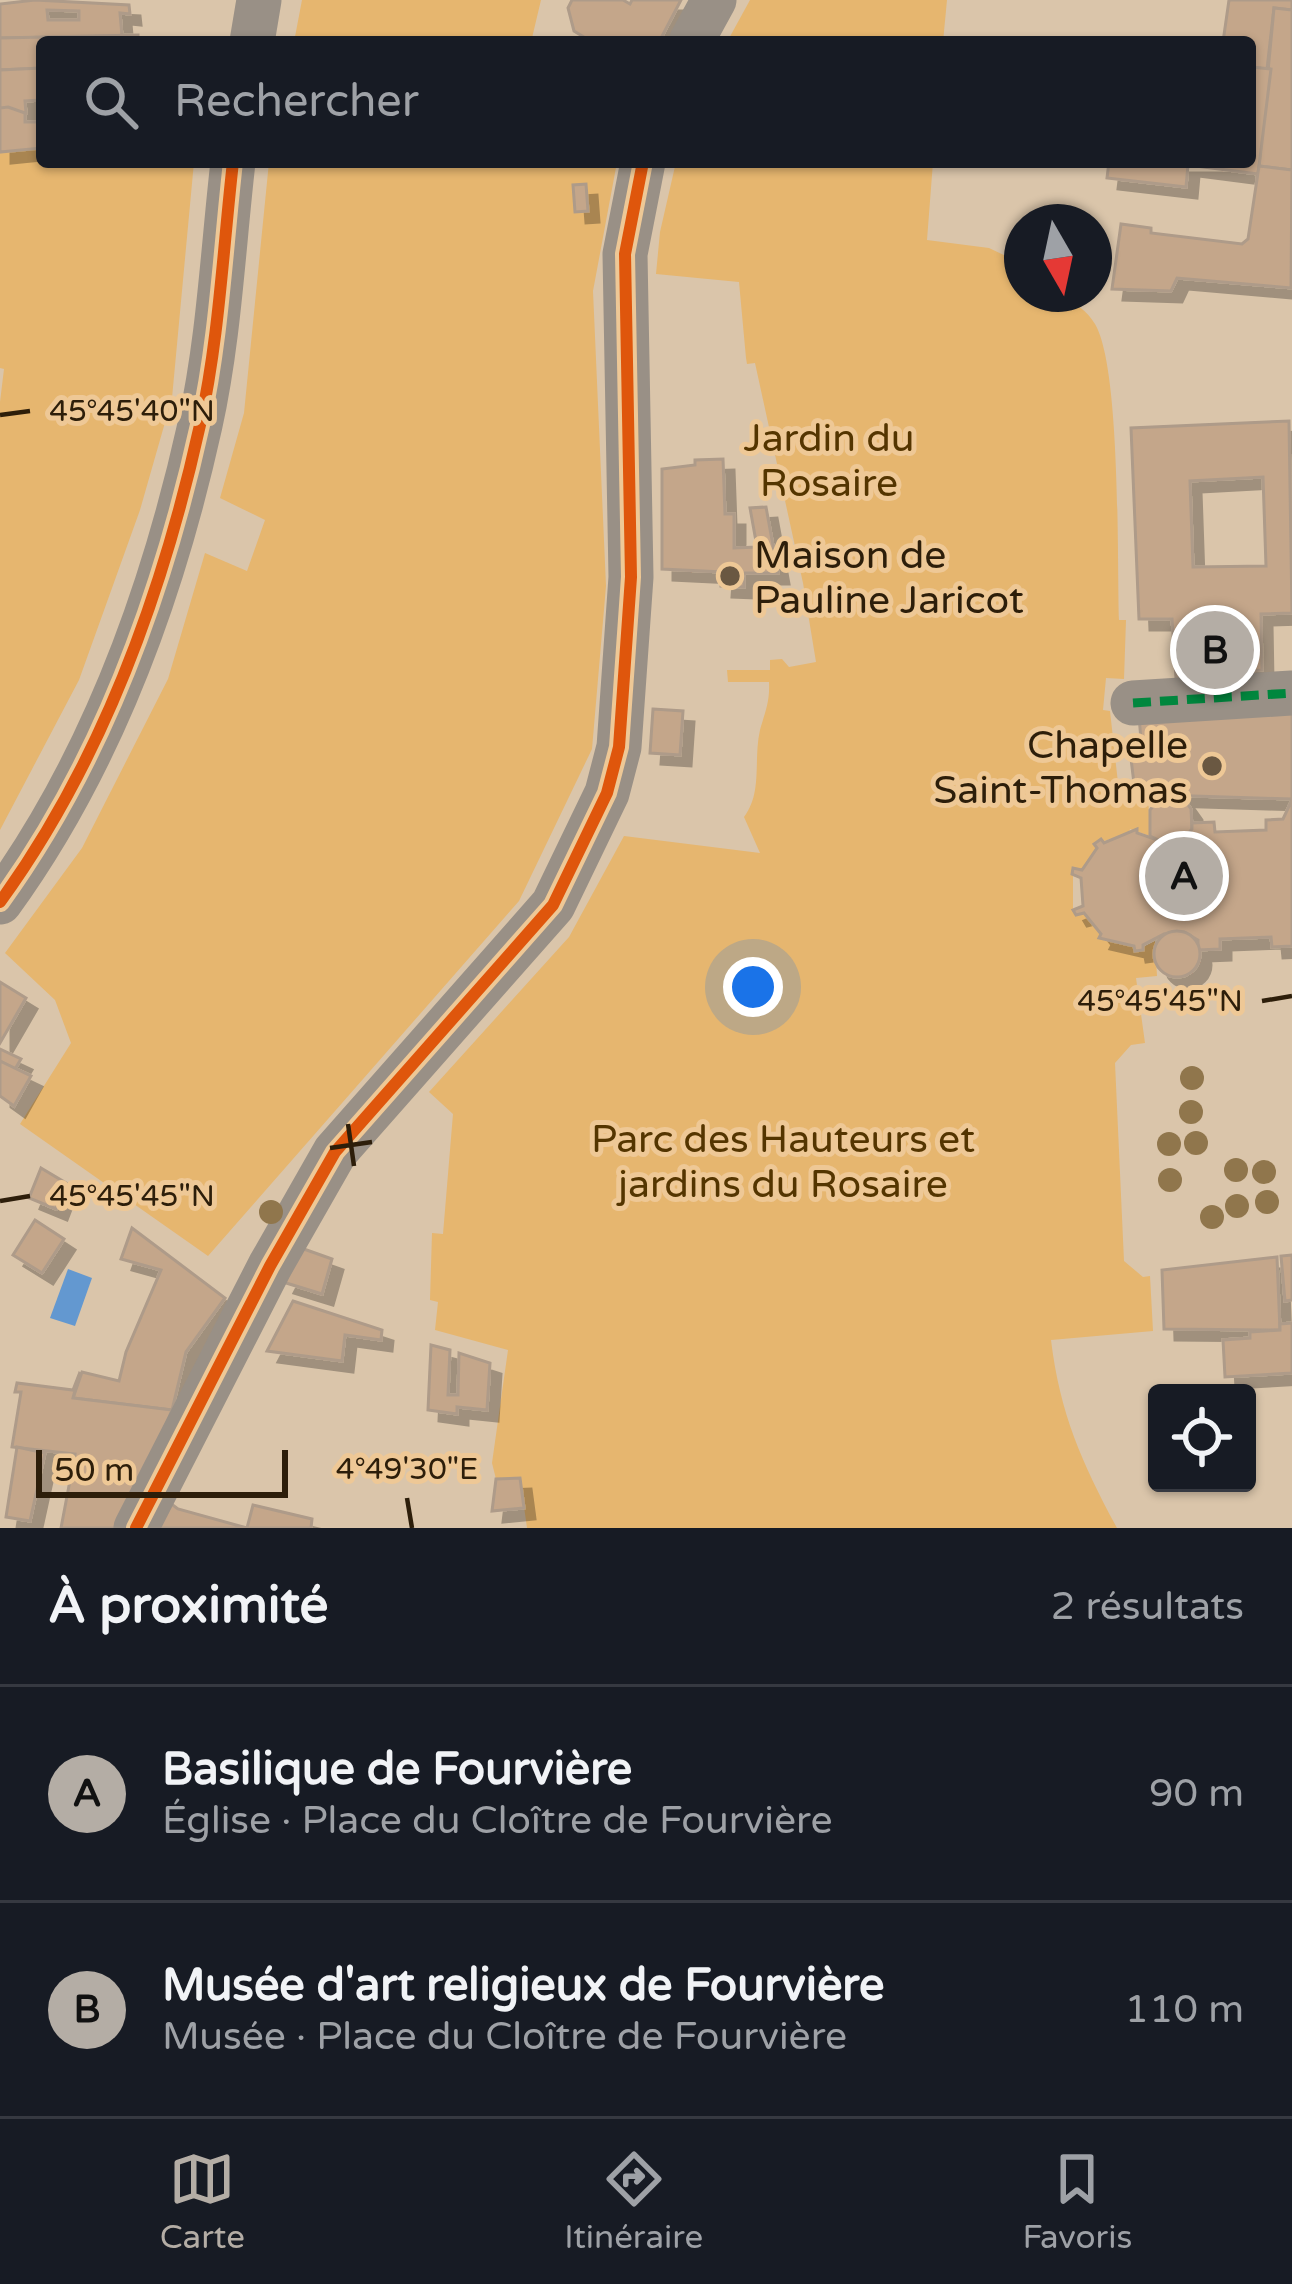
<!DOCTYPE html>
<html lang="fr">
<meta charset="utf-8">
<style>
:root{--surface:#171b24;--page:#20242c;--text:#f1f3f6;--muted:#9ea1a6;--line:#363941;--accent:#b4ada5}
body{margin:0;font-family:"Varela Round",sans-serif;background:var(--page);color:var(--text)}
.controls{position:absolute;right:36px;bottom:36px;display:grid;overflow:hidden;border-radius:12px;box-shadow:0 3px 9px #0004}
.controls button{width:108px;height:108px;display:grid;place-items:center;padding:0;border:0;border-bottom:3px solid var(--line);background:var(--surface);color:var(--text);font:60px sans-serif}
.compass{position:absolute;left:1004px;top:204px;width:108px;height:108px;border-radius:50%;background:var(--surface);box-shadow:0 3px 9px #0004;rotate:171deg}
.scale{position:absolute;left:36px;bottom:30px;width:252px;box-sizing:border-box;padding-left:12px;border:6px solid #2d1e0a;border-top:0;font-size:33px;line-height:42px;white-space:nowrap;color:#2d1e0a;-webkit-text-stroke:9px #eec896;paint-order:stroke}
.you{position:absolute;left:753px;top:987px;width:42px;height:42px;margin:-30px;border:9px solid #fff;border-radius:50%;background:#1a73e8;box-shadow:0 0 0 18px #1a73e833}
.badge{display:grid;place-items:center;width:78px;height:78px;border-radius:50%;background:var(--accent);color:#111;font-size:39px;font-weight:700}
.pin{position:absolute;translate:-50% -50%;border:6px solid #fff;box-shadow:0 3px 12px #0006}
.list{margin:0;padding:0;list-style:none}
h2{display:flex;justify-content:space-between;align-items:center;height:156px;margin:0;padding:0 48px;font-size:51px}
h2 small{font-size:39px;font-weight:400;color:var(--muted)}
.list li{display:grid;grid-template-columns:78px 1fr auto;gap:36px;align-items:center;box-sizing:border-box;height:216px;padding:0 48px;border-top:3px solid var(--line)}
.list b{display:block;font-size:45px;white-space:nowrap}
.list p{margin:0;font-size:39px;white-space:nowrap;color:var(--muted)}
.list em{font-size:39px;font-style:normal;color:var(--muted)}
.icon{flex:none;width:66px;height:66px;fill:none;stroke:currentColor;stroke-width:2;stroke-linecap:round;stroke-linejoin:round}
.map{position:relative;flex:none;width:1292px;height:1528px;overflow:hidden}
.search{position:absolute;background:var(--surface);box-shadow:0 3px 9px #0004;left:36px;right:36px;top:36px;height:132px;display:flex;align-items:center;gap:30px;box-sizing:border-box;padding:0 42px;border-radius:12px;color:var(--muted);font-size:45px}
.sheet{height:588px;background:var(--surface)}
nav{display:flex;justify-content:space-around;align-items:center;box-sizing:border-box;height:168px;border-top:3px solid var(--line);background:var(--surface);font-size:33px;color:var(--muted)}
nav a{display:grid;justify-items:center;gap:6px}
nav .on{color:var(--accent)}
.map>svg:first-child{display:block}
.green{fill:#e6b66f}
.water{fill:#6398d0}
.building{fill:#c4a68a;stroke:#ae9b89;stroke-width:3;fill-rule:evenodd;filter:url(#shadow)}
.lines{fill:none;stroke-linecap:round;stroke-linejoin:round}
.minor{stroke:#999086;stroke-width:45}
.quiet{stroke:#00873e;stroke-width:9;stroke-dasharray:18 9;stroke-linecap:butt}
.cycleway-casing{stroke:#eec896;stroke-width:20}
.cycleway{stroke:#df560c;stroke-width:12}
.tree{fill:#90764c}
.ticks{fill:none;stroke:#2d1e0a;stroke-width:4.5}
.poi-dot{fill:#6a5842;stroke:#eec896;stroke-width:4.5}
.labels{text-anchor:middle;stroke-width:10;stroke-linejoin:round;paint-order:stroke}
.park-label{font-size:39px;fill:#543500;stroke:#eec896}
.poi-label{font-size:39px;fill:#2d1e0a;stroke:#eec896;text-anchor:start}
.ticks-label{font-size:30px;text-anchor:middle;fill:#2d1e0a;stroke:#eec896;stroke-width:10;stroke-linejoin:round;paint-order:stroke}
</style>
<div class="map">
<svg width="1292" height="1528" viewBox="0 0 1292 1528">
<defs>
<filter id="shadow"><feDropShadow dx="11" dy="11" stdDeviation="0" flood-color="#0004"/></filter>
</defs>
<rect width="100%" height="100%" fill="#dac5aa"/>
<!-- green -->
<g class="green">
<path d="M302 0H541L532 38 540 42H294Z"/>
<path d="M750 0H947L943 42H727Z"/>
<path d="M42 148V162H194L172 398 140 510 79 680 0 830V402L4 369 0 368V152Z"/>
<path d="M269 162H617L593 291 606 586 592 749 519 901 208 1256 20 1124 71 1043 55 1000 5 953 82 848 168 679 205 553 247 571 265 520 220 498 244 413Z"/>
<path d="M676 162H933L927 240 989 248 1008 257 1022 294C1049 294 1080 298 1095 324 1121 368 1117 560 1119 620H1126L1124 679 1106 678 1103 710 1110 711 1119 792 1127 796 1148 793 1150 836 1130 829 1129 833 1095 844 1097 848 1082 870 1073 869V909L1076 915 1084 913 1105 941 1108 939 1134 946 1136 951 1155 941 1157 976 1136 978 1145 1043 1131 1045 1115 1063 1124 1261 1143 1277 1150 1276 1153 1331 1051 1340C1060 1414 1082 1463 1117 1528H527L520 1478 496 1479 492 1463 508 1350 435 1330 438 1302 430 1300 432 1233 443 1234 453 1114 429 1092 569 937 624 836 760 853 744 817C763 792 753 760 760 730 765 712 770 702 769 682H728L727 670H770V660L782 659 789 667 816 662 803 583 755 363 747 364 746 358 739 282 656 274 660 232Z"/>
</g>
<!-- water -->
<path class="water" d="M68 1269 92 1278 75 1326 50 1318Z"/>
<!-- building -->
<g class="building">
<path d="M35 0 129 5 130 14 120 13 122 36 0 38V4ZM47 10 79 11V20H48Z"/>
<path d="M572 0H623L630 4 632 0H681L659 42H592L574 31 568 8Z"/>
<path d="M1229 0H1292V10L1274 8 1267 69 1250 67V42H1223Z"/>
<path d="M1274 8 1292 10V170L1259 166Z"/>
<path d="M138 35V42H42V68L0 70V38Z"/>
<path d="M1250 67 1271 69 1258 174 1188 165 1186 187 1107 178 1109 162H1250Z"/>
<path d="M42 68V100L25 101 26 113 0 108V70Z"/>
<path d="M8 107 25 113V122H42V148L0 152V108Z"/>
<path d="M1259 166 1292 170 1291 288 1177 278 1171 291 1112 289 1121 224 1151 228V233L1242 244 1248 239Z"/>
<path d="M586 184 588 211 575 212 573 185Z"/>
<path d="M1289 421 1292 613 1261 614 1262 670 1176 678 1172 619H1139L1131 428ZM1263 477 1266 566 1193 567 1190 481Z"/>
<path d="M723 459 725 514H734V548L757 547 750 508 766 507 778 573H744V587L721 586 722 572 662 569V469L695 465V460Z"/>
<path d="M653 709 683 711 680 755 650 753Z"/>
<path d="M1292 709V799L1162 795V790L1135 792 1129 742 1141 740 1139 716Z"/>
<path d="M1162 795H1181L1191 809 1192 829 1183 841 1163 842 1150 836V810Z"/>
<path d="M1292 800V946L1272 947 1271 937 1220 939V949L1198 950V940L1184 932 1164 934 1143 945V950L1135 951 1134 946 1099 938 1101 934 1084 913 1076 915 1073 910 1083 906 1081 878 1072 874 1073 868 1082 870 1097 848 1094 844 1101 839 1104 843 1137 829V833L1163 842 1183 841 1192 829V823L1214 822 1215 832 1266 830V820L1283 819Z"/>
<circle cx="1177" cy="954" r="23"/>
<path d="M0 982 26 998 0 1043Z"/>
<path d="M0 1049 21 1059 15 1069 0 1061Z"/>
<path d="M0 1061 31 1076 14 1106 0 1096Z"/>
<path d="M41 1168 66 1183 56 1209 29 1198Z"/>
<path d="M35 1220 64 1239 42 1273 13 1255Z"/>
<path d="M132 1228 225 1298 186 1352 172 1410 73 1398 82 1372 119 1381 126 1352 161 1270 121 1259Z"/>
<path d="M301 1248 332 1259 322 1294 283 1282Z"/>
<path d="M1292 1255V1300L1285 1301 1281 1256Z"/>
<path d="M1277 1257 1280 1330 1164 1329 1162 1270Z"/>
<path d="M293 1301 382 1330 381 1340 345 1335 342 1361 267 1351Z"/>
<path d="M1292 1323V1373L1225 1377 1223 1340 1250 1338V1332L1280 1330V1324Z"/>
<path d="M431 1345 450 1350 448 1395H458L459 1353 490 1363 487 1410 457 1407V1414L428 1410Z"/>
<path d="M80 1372 73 1398 172 1410 124 1528H61L75 1454 12 1447 21 1392H15L17 1383 73 1390Z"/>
<path d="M17 1447 45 1453 30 1521 6 1517Z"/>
<path d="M520 1478 524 1508 492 1511 496 1479Z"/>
<path d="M166 1500 178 1509 247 1528H151Z"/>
<path d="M253 1505 312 1519 311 1528H247Z"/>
</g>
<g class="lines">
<!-- minor -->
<g class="minor">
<path d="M252 42 259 0"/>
<path d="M691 42 714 0"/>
<path d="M1133 703 1292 693"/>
<path d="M0 902C101 763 163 592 200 425 219 339 223 249 233 162"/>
<path d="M136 1528 270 1266 335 1152 553 905 607 793 619 747 631 577 625 254 643 162"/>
</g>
<!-- quiet -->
<path class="quiet" d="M1133 703 1292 693"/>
<defs>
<g id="cycleway">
<path d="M0 902C101 763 163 592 200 425 219 339 223 249 233 162"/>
<path d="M136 1528 270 1266 335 1152 553 905 607 793 619 747 631 577 625 254 643 162"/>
</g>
</defs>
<!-- cycleway casing -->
<use href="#cycleway" class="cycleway-casing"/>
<!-- cycleway -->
<use href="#cycleway" class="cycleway"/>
</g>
<!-- trees -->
<g class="tree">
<circle cx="1192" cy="1078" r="12"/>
<circle cx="1191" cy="1112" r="12"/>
<circle cx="1196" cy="1143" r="12"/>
<circle cx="1169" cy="1144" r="12"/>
<circle cx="1236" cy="1170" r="12"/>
<circle cx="1264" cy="1172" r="12"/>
<circle cx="1170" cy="1180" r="12"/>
<circle cx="1267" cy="1202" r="12"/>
<circle cx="1237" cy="1206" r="12"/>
<circle cx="271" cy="1212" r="12"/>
<circle cx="1212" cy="1217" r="12"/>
</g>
<!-- ticks -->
<path class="ticks" d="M0 415 30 411M1262 1001 1292 996M348 1124 354 1166M330 1148 372 1142M0 1201 30 1196M407 1498 412 1528"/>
<!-- markers -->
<g class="poi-dot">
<circle cx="730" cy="576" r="12"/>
<circle cx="1212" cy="766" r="12"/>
</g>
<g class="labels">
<!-- park labels -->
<g class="park-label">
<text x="829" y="451">Jardin du<tspan x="829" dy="45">Rosaire</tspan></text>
<text x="783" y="1152">Parc des Hauteurs et<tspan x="783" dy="45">jardins du Rosaire</tspan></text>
</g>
<!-- poi labels -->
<g class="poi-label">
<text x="754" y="568">Maison de<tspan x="754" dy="45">Pauline Jaricot</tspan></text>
<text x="1188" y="758" text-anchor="end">Chapelle<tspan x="1188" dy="45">Saint-Thomas</tspan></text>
</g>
</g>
<g class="ticks-label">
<text x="132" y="421">45°45'40"N</text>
<text x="1160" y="1011">45°45'45"N</text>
<text x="132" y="1206">45°45'45"N</text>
<text x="407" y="1479">4°49'30"E</text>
</g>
</svg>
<div class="controls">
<button><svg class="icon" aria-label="locate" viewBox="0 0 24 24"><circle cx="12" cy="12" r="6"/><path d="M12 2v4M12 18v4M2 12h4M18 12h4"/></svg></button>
</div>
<svg class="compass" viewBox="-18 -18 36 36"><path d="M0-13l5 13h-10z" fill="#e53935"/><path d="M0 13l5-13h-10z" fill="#9ea1a6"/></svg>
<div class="scale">50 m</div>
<div class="you"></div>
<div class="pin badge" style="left:1184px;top:876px">A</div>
<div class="pin badge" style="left:1215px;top:650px">B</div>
<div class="search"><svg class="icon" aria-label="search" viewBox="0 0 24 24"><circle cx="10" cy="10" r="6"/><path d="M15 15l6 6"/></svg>Rechercher</div>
</div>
<section class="sheet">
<h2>À proximité<small>2 résultats</small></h2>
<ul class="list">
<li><span class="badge">A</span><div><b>Basilique de Fourvière</b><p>Église · Place du Cloître de Fourvière</p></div><em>90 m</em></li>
<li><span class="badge">B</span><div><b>Musée d'art religieux de Fourvière</b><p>Musée · Place du Cloître de Fourvière</p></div><em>110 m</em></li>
</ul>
</section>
<nav>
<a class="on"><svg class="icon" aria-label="map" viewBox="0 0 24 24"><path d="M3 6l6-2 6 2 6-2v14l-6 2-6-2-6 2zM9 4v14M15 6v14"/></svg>Carte</a>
<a><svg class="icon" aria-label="directions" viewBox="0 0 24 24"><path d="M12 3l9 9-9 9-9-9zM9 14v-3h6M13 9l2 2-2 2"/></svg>Itinéraire</a>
<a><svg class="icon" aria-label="saved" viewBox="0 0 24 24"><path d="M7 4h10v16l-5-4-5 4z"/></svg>Favoris</a>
</nav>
